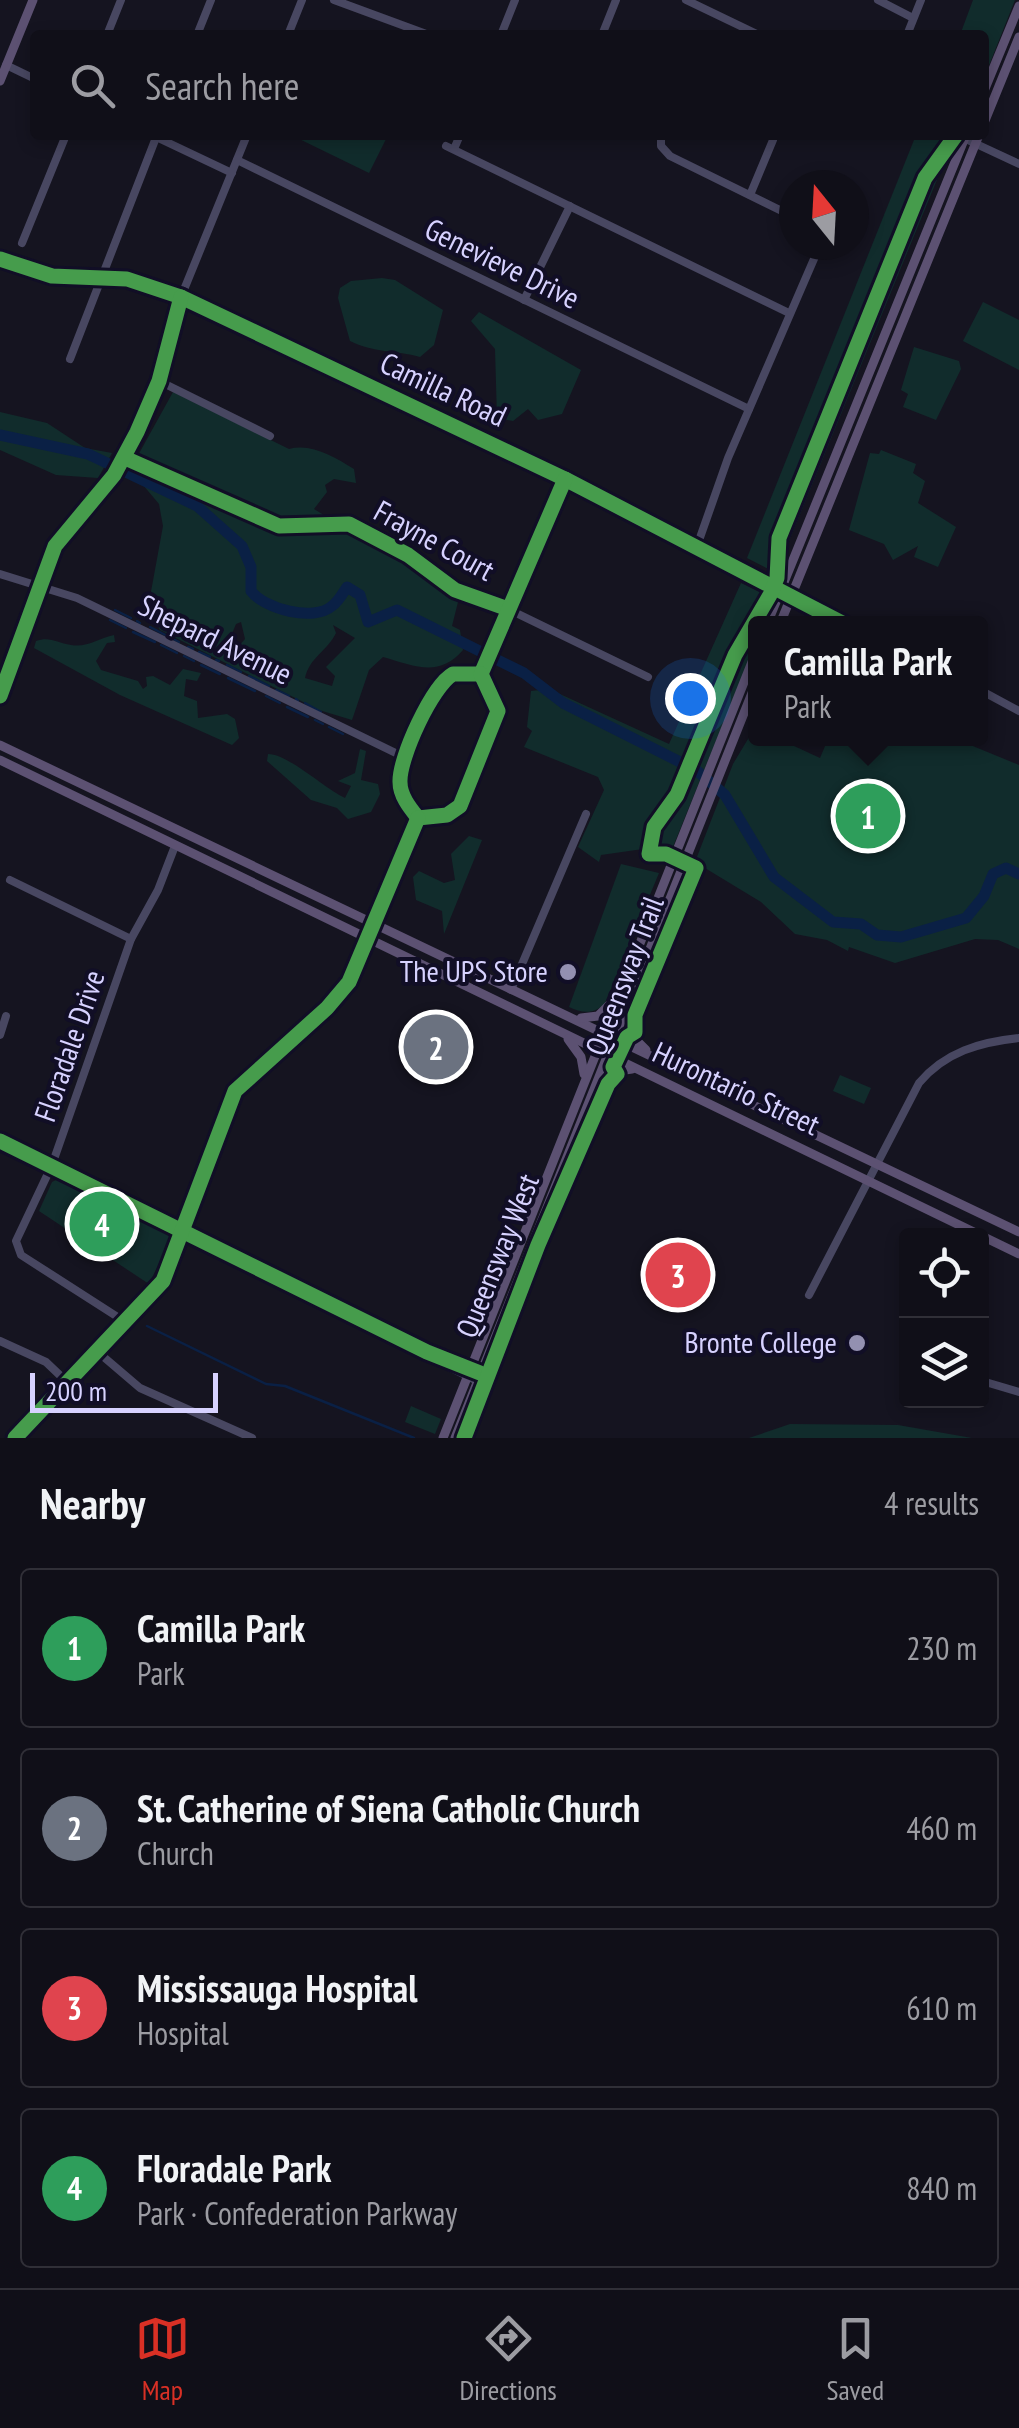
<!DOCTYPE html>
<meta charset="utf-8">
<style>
:root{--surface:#100f18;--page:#1e1d25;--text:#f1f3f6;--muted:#9c9ca2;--line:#302f37;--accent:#d93025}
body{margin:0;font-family:"PT Sans Narrow",sans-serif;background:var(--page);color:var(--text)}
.controls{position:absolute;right:30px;bottom:30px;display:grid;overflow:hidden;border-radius:10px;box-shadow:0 5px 15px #0003}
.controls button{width:90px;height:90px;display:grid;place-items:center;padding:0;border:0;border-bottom:2px solid var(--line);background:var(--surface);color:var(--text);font:50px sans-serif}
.compass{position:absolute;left:779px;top:170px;width:90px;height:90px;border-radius:50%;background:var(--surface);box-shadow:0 5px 15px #0003;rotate:342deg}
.scale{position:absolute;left:30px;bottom:25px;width:188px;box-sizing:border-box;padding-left:10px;border:5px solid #d7d2ff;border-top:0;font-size:28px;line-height:35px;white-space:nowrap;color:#d7d2ff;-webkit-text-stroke:8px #110e26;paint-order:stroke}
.you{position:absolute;left:690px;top:698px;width:35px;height:35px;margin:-25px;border:8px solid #fff;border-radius:50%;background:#1a73e8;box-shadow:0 0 0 15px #1a73e833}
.badge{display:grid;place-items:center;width:65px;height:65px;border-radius:50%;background:var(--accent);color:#fff;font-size:32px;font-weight:700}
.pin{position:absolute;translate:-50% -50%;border:5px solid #fff;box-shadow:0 2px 10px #0006}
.popup{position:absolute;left:748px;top:616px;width:240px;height:130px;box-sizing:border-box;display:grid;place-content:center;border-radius:10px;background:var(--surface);filter:drop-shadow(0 2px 8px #0005);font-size:32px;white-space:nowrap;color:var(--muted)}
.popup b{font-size:38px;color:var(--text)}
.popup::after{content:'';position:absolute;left:50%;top:100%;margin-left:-20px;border:20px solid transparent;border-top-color:var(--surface)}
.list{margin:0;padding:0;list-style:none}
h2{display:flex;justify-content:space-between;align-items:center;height:130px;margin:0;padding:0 40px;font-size:42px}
h2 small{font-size:32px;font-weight:400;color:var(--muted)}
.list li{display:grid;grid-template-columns:65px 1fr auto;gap:30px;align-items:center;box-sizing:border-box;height:160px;margin:0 20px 20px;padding:0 20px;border:2px solid var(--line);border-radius:10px}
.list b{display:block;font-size:38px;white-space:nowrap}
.list p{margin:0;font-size:32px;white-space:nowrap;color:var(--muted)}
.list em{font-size:32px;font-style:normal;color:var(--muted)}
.icon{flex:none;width:55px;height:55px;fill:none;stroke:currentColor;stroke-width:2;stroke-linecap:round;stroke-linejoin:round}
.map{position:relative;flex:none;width:1019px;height:1438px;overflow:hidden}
.search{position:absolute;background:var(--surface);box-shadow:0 5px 15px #0003;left:30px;right:30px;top:30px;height:110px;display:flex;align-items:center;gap:25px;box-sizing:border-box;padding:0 35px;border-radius:10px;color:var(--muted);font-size:38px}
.sheet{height:850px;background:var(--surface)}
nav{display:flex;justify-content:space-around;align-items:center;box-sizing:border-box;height:140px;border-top:2px solid var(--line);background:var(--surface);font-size:28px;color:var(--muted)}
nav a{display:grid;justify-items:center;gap:5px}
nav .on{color:var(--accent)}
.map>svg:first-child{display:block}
.green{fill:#112c2c;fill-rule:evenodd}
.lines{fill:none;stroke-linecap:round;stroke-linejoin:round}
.stream{stroke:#0a2045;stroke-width:2.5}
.river{stroke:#0a2045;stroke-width:11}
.minor{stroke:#484761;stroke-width:8}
.major{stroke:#5c5172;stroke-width:9}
.cycleway-casing{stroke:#110e26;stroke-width:21}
.cycleway{stroke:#469c4c;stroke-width:15}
.poi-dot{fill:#9390b1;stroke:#110e26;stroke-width:4}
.labels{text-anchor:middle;stroke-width:8;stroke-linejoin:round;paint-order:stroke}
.street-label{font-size:30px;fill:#d7d2ff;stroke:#110e26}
.poi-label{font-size:30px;fill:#d7d2ff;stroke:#110e26;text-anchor:end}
</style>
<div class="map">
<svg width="1019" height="1438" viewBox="0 0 1019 1438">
<rect width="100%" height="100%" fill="#151420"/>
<!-- green -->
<g class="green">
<path d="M973 0H1015L984 78V35H960Z"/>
<path d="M291 135H388L369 173Z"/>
<path d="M916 135H939L952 143 776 573 747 558Z"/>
<path d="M382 278 395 280 443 310 434 345 420 357C396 350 373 353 350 341L338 298 340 288 351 281Z"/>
<path d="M983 302 1019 320V370L963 341Z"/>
<path d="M479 312 581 370 562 414 538 420 528 409 513 421 497 418 495 349 471 321Z"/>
<path d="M914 347 959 361 961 369 936 420 903 407 908 394 901 390Z"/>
<path d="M173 392 289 449C312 443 334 457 354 469L356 483 334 479 325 485 327 492 314 509 459 598 452 626 460 630 463 650C439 678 415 666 383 657L369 670 352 720 319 710 160 630 148 608 163 526 159 504 143 485 126 477ZM241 622 245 639 229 657 224 653 236 624ZM333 625 355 638 326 667 335 676 332 686 305 678C309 658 328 650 336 633Z"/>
<path d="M0 412 47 423 85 448 112 453 98 478 56 475 0 450Z"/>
<path d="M881 450 916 464 913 473 925 481 918 503 956 527 938 567 914 557 918 546 893 560 884 544 849 530 870 453 879 454Z"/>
<path d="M741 583 774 599 764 623 756 624 755 645 668 859 643 849 601 855 599 862 578 847 604 790 598 777 524 747 532 731 527 727 531 691 549 689 669 744Z"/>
<path d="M114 635 115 642 107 643 96 661 101 670 138 681 143 689 147 686 146 677 153 676 170 685 183 669 201 673 197 681 186 679 184 696 197 701 198 718 227 714 235 719 239 738 232 745 120 695 34 648 36 641C50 636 57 643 71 645 87 648 99 638 114 635Z"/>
<path d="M754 729 756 738 779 739 820 758 828 739 924 738 934 742 939 738 962 746 963 742 1019 765V949L998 940 975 939 895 963 849 947 848 951 827 940 795 934 761 902 695 862 733 764Z"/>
<path d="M360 749 366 751 361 780 378 784 380 794 371 812 348 819 337 808 311 800 267 761 268 754C288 754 324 788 345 798L351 786 338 781 355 773Z"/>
<path d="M469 836 482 840 444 934 442 911 416 900 413 877 419 871 444 883 455 880 451 854Z"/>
<path d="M621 864 659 873 605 1003C594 1015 582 1013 569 1007Z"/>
<path d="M840 1075 871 1088 864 1104 833 1091Z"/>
<path d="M58 1179 172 1236 149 1284 39 1211 52 1182Z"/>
<path d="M411 1406 441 1419 435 1434 405 1422Z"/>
<path d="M790 1424 898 1425 972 1438H749Z"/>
</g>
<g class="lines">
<!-- stream -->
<g class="stream">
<path d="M115 610 131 618"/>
<path d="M110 620 126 628"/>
<path d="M137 621 140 623"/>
<path d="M150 627 179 642"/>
<path d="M133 632 155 642"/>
<path d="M161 645 177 653"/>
<path d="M188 647 193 649"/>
<path d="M199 652 210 657"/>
<path d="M184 656 194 661"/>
<path d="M216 660 219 661"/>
<path d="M201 665 220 674"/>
<path d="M227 665 241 672"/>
<path d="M249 676 269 686"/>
<path d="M228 678 255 691"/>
<path d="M276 690 289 696"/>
<path d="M266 696 280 703"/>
<path d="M296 699 298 701"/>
<path d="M305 703 321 712"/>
<path d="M287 707 308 717"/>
<path d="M315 720 323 724"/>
<path d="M329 727 343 734"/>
<path d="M147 1326 266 1384 285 1386 414 1438"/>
</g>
<!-- river -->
<path class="river" d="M0 435 88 454 197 506 242 546 251 567V591C264 609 314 622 332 606 338 602 343 593 347 587L360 595 368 622 397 610 524 673 563 703 696 770 725 795 774 877 833 922 861 924 877 935 901 937 966 918 984 896 993 874 1006 868 1019 874"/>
<!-- minor -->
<g class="minor">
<path d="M334 0 429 35"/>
<path d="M686 0 759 35"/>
<path d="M878 0 913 18"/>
<path d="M107 35 121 0"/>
<path d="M197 35 211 0"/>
<path d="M288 35 302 0"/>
<path d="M501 35 515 0"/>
<path d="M602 35 616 0"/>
<path d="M907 35 921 0"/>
<path d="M6 65 35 79"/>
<path d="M661 135V146L670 156 794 217"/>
<path d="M957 135 1019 164"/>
<path d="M154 136 232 173"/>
<path d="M446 146 789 313"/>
<path d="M454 149 460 135"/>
<path d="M237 160 749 409"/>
<path d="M750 195 773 140"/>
<path d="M22 243 66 135"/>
<path d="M0 259 52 276 127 279 181 297 565 479 844 624"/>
<path d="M524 300 570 206"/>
<path d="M70 359 157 135"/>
<path d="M159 381 270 436"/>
<path d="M333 522 349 524 408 555 455 590 508 609 648 677"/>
<path d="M696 549 728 458 820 245"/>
<path d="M0 574 77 598 406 758"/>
<path d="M481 674 565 479"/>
<path d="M980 690 1019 711"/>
<path d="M0 696 55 546 121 464 152 398 181 297 247 135"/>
<path d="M418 818C410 808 400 796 400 782 399 758 432 686 453 674H481"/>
<path d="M418 818 447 815 460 806 498 711 481 674"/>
<path d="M10 880 131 939"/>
<path d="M511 990 586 814"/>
<path d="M0 1035 6 1016"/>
<path d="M0 1141 427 1352 480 1373"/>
<path d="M809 1295 919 1083C945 1052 980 1042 1019 1038"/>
<path d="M127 1323 21 1255 16 1241 52 1165 131 939 158 890 175 846"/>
<path d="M0 1341 46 1362 69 1384"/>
<path d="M427 1352 431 1358 477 1381"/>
<path d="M99 1353 140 1388 252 1438"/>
<path d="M982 1381 1019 1392"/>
<path d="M15 1438 163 1281 235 1091 327 1008 349 982 418 818"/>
</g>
<!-- major -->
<g class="major">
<path d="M0 81 33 0"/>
<path d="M984 91 1019 6"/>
<path d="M984 123 1019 37"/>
<path d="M767 624 966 135"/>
<path d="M780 624 979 135"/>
<path d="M0 745 1019 1232"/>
<path d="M0 760 1019 1254"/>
<path d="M628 1013 631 1035 646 1050"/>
<path d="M581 1018 598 1016 610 1004"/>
<path d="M568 1039 581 1057 584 1074"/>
<path d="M596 1089 611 1072 632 1069"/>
<path d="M443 1438 756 652"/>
<path d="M455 1438 756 683"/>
</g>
<defs>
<g id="cycleway">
<path d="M0 259 52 276 127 279 181 297 565 479 844 624"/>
<path d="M125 458 279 526 349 524 408 555 455 590 508 609"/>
<path d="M481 674 565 479"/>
<path d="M0 696 55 546 114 475 137 432 159 381 181 297"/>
<path d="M418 818C410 808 400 796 400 782 399 758 432 686 453 674H481"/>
<path d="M418 818 447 815 460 806 498 711 481 674"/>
<path d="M0 1141 427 1352 480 1373"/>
<path d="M15 1438 163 1281 235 1091 327 1008 349 982 418 818"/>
<path d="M464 1438 538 1245 608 1084 617 1074 613 1067 627 1037 635 1032V1015L696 868 666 854H649L654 827 677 795 735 655 770 595 777 578 779 538 925 178 956 135"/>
</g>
</defs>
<!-- cycleway casing -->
<use href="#cycleway" class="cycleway-casing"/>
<!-- cycleway -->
<use href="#cycleway" class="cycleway"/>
</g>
<!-- markers -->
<g class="poi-dot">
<circle cx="568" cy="972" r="10"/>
<circle cx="857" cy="1343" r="10"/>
</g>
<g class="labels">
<!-- street labels -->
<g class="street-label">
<text transform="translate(502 264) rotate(26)" y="10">Genevieve Drive</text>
<text transform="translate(443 390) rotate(25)" y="10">Camilla Road</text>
<text transform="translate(434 541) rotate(29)" y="10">Frayne Court</text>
<text transform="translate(215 640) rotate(26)" y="10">Shepard Avenue</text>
<text transform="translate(625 976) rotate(-69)" y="10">Queensway Trail</text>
<text transform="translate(70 1046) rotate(-71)" y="10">Floradale Drive</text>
<text transform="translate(736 1089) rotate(25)" y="10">Hurontario Street</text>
<text transform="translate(498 1256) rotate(-68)" y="10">Queensway West</text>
</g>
<!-- poi labels -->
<g class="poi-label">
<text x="548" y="982">The UPS Store</text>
<text x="837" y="1353">Bronte College</text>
</g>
</g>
</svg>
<div class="controls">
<button><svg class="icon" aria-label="locate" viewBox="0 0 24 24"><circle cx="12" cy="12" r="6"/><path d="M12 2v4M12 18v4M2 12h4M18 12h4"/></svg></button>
<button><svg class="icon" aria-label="layers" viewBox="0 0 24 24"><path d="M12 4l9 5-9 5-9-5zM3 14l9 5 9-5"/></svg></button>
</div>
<svg class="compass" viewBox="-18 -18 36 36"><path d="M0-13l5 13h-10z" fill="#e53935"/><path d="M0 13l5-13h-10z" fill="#9c9ca2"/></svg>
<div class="scale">200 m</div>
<div class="you"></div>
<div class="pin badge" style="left:868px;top:816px;background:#2e9e5b">1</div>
<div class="popup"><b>Camilla Park</b>Park</div>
<div class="pin badge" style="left:436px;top:1047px;background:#6b7280">2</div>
<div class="pin badge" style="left:678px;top:1275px;background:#e0444e">3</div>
<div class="pin badge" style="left:102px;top:1224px;background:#2e9e5b">4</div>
<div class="search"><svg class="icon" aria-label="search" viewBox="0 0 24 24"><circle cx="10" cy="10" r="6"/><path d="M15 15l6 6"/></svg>Search here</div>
</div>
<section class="sheet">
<h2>Nearby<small>4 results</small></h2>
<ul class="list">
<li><span class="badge" style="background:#2e9e5b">1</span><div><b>Camilla Park</b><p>Park</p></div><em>230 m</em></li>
<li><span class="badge" style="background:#6b7280">2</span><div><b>St. Catherine of Siena Catholic Church</b><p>Church</p></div><em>460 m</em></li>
<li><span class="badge" style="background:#e0444e">3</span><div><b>Mississauga Hospital</b><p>Hospital</p></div><em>610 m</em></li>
<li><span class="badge" style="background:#2e9e5b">4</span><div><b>Floradale Park</b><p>Park · Confederation Parkway</p></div><em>840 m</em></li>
</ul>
</section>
<nav>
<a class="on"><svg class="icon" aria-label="map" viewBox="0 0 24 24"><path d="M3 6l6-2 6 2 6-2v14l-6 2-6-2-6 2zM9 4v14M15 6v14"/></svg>Map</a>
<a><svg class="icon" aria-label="directions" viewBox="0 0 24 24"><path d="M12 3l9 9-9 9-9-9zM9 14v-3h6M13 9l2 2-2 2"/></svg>Directions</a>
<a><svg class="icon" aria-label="saved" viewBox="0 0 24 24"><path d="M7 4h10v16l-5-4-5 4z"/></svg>Saved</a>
</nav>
